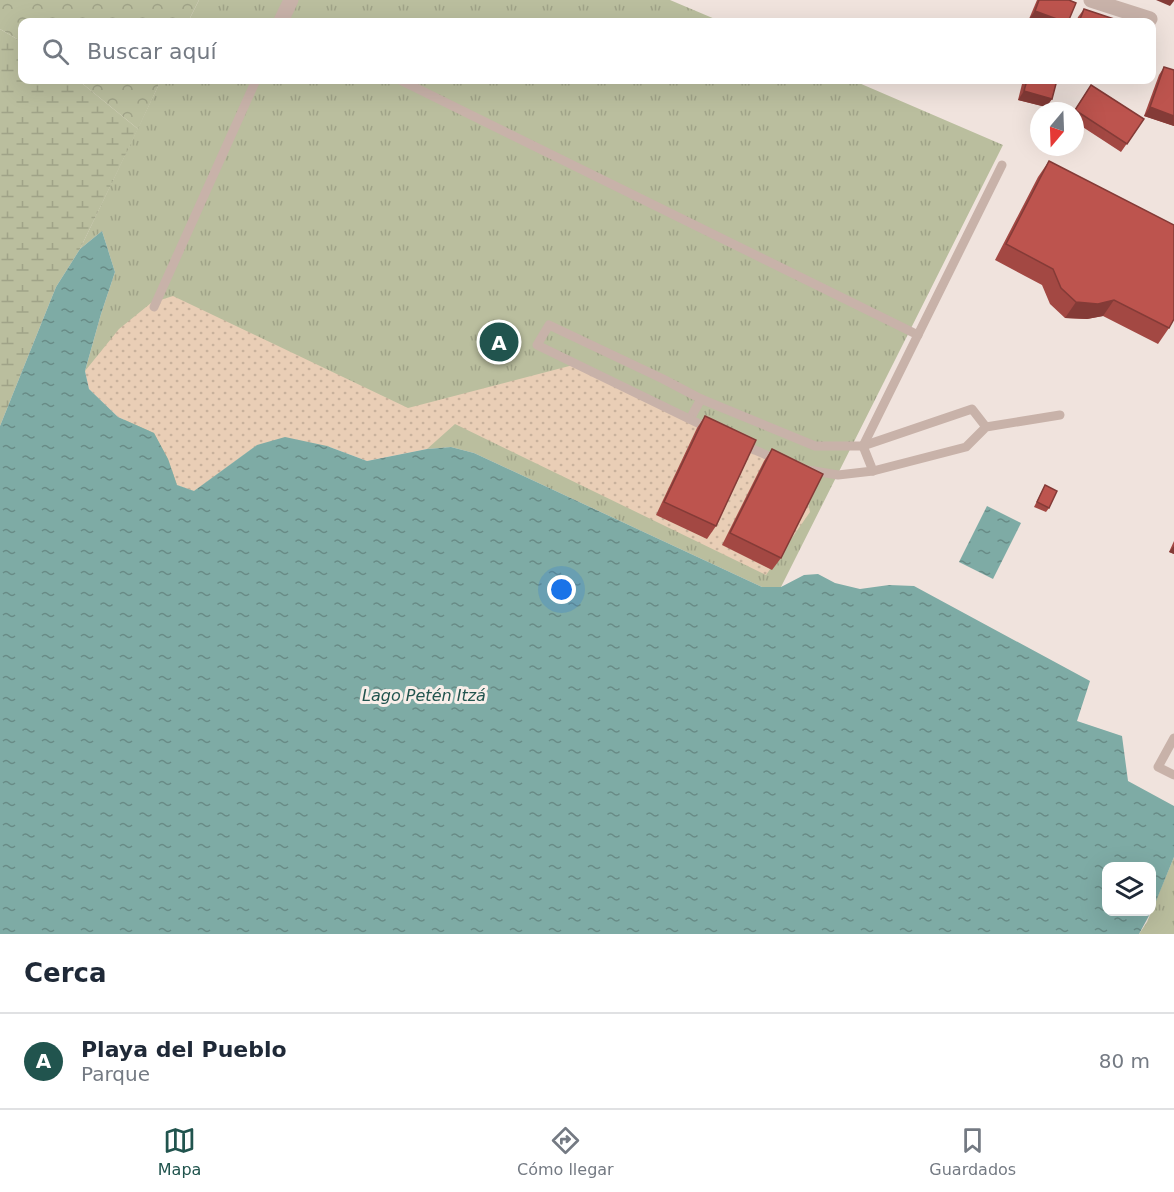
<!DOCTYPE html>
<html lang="es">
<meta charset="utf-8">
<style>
:root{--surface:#fff;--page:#f6f6f7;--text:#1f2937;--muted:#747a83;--line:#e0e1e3;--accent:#21544e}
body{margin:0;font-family:"DejaVu Sans",sans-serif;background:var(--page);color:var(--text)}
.controls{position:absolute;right:18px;bottom:18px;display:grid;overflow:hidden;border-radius:12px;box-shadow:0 6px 24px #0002}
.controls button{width:54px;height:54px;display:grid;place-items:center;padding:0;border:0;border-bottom:2px solid var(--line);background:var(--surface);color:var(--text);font:30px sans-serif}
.compass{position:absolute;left:1030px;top:102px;width:54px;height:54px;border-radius:50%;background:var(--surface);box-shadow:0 6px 24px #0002;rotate:199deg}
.you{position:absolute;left:562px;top:590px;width:21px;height:21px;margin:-15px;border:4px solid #fff;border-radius:50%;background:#1a73e8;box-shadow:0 0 0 9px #1a73e833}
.badge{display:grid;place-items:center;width:39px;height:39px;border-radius:50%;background:var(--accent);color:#fff;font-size:20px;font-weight:700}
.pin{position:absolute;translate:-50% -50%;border:3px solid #fff;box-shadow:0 2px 6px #0006}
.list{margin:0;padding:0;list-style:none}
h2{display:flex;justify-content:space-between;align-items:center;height:78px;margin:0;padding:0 24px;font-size:26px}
h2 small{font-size:20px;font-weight:400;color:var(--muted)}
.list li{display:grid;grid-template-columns:39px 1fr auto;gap:18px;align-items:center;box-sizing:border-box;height:96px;padding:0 24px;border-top:2px solid var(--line)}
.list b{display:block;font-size:22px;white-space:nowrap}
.list p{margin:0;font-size:20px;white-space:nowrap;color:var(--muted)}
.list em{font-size:20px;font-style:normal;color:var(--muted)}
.icon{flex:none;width:33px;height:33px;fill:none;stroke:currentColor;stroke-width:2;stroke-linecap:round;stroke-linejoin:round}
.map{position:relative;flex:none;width:1174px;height:934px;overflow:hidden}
.search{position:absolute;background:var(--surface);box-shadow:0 6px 24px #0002;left:18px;right:18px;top:18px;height:66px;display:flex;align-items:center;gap:15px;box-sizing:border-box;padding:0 21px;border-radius:12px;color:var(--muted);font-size:22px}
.sheet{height:174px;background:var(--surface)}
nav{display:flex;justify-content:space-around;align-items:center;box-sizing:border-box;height:84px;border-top:2px solid var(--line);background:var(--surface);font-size:16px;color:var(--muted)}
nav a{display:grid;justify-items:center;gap:3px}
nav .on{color:var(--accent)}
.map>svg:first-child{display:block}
.grass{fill:url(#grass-tufts)}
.forest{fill:url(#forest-crowns)}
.wetland{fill:url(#wetland-marsh)}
.sand{fill:url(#sand-dots)}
.water{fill:url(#water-ripples)}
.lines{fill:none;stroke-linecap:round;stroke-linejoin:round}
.lane{stroke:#c8b2a9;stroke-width:9}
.street{stroke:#c8b2a9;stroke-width:15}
.wall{fill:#a34843}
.shaded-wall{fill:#843b37}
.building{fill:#bd544e;stroke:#843b37;stroke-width:1.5}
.labels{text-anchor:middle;stroke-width:6;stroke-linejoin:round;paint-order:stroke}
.water-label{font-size:16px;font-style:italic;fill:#21544e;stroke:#f8eee9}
</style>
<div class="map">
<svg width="1174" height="934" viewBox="0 0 1174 934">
<defs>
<pattern id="grass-tufts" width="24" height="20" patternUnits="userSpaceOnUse" patternTransform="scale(1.5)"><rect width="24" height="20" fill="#babe9e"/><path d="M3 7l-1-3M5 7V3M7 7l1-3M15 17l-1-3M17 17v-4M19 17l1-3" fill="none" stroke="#a0a388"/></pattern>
<pattern id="forest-crowns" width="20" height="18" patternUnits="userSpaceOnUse" patternTransform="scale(1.5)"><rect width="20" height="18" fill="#babe9e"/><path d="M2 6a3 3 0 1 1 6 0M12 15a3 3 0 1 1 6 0" fill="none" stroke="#a0a388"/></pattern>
<pattern id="wetland-marsh" width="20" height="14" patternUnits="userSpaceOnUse" patternTransform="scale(1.5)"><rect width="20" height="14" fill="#babe9e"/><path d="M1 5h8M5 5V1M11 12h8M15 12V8" fill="none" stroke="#a0a388"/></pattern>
<pattern id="sand-dots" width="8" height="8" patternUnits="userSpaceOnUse" patternTransform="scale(1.5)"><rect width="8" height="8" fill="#e9ceb6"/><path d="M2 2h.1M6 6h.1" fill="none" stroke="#c8b19c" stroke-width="1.8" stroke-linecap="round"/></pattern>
<pattern id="water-ripples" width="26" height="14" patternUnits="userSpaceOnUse" patternTransform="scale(1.5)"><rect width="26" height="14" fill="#7eaba5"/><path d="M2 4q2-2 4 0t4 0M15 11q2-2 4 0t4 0" fill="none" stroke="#688b86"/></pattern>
</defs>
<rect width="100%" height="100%" fill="#f0e3dd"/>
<!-- grass -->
<g class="grass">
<path d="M199 0H670L722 22H188Z"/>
<path d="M161 80H852L1003 145 781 587H762L474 453 451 447 427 449 257 445 194 491 177 485 85 371 101 314 115 272 102 231 80 249Z"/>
<path d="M1174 857V934H1139L1147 922Z"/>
</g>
<!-- forest -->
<g class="forest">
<path d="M0 0H199L188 22H22V42L0 29Z"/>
<path d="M78 80H161L138 129Z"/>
</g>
<!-- wetland -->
<path class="wetland" d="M0 29 22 42V80H78L138 129 80 249 56 287 0 426Z"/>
<!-- sand -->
<path class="sand" d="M173 296 408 408 577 364 802 475 810 512 766 575 455 424 427 449 367 461 327 446 257 445 194 491 177 485 168 459 154 433 118 417 89 389 85 371 119 329 151 303Z"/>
<!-- water -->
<g class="water">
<path d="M102 231 115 272 101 314 85 371 89 389 118 417 154 433 168 459 177 485 194 491 257 445 285 437 327 446 367 461 427 449 451 447 474 453 762 587H781L804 575 818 574 835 583 860 589 889 585 914 586 1090 681 1077 721 1122 736 1128 781 1174 806V857L1152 911V866H1106V912H1151L1139 934H0V426L56 287 80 249Z"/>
<path d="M987 506 1021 523 993 579 959 562Z"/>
</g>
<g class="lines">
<!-- lane -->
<g class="lane">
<path d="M400 80 918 335"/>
<path d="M154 307 256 80"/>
<path d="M690 419 701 399"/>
<path d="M710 429 537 345 549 325 663 379 701 399 815 446H863L972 409 986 427"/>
<path d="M741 444 778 460"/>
<path d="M808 470 838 475 873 471 966 447 986 427 1060 415"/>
<path d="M873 471 863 446 1002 165"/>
<path d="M1174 738 1158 767 1174 775"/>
</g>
<!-- street -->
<g class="street">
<path d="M1091 0 1150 19"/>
<path d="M281 21 291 0"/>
</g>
</g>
<!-- wall -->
<g class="wall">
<path d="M1037 0H1069L1029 19Z"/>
<path d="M1084 9 1122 22H1076L1078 17Z"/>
<path d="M1164 67 1174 126 1144 116 1159 75Z"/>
<path d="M1023 80H1057L1052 99 1046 107 1018 100Z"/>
<path d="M1091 85 1144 119 1121 152 1075 122V111H1074Z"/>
<path d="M1049 161 1169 328 1158 344 1103 316 1087 319 1065 318 1050 304 1042 285 995 260 1038 177Z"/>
<path d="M705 416 716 526 707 539 656 515 697 428Z"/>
<path d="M772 449 781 558 772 570 722 545 764 461Z"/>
<path d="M1045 485 1049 508 1046 512 1034 507Z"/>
<path d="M1174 541V554L1169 552Z"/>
</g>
<!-- shaded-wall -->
<g class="shaded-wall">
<path d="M1156 0H1174V1L1170 6Z"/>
<path d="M1035 11 1065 22H1038L1029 19Z"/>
<path d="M1024 91 1052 99 1046 107 1018 100Z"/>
<path d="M1150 107 1174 116V126L1144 116Z"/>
<path d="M1114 300 1103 316 1087 319 1065 318 1076 302Z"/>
<path d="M1174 546V554L1169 552Z"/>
</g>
<!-- building -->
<g class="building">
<path d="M1039 0H1069L1076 3 1068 22H1065L1035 11Z"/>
<path d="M1084 9 1123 22H1079Z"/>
<path d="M1164 67 1174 70V116L1150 107Z"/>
<path d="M1027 80H1057L1052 99 1024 91Z"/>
<path d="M1091 85 1144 119 1127 144 1075 110Z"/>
<path d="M1049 161 1174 225V319L1169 328 1114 300 1098 304 1076 302 1061 288 1053 269 1006 244Z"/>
<path d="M705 416 756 440 716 526 664 502Z"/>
<path d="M772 449 823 474 781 558 730 533Z"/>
<path d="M1045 485 1057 491 1049 508 1037 502Z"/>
</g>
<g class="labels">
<!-- water labels -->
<g class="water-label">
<text x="424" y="701">Lago Petén Itzá</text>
</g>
</g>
</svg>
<div class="controls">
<button><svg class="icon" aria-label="layers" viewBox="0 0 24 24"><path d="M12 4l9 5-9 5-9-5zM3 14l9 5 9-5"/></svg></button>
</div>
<svg class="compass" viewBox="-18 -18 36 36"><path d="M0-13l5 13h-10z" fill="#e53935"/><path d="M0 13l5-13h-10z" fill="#747a83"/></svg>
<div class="you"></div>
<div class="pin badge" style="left:499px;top:342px">A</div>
<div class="search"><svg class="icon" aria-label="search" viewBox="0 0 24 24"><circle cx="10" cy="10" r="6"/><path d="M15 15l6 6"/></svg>Buscar aquí</div>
</div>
<section class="sheet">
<h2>Cerca<small></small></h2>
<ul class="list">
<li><span class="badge">A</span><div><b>Playa del Pueblo</b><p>Parque</p></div><em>80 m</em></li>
</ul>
</section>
<nav>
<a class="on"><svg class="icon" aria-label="map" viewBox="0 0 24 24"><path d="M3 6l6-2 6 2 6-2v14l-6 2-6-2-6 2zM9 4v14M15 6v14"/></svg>Mapa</a>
<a><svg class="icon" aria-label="directions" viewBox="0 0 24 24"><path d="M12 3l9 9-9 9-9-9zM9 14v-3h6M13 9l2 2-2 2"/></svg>Cómo llegar</a>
<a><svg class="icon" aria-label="saved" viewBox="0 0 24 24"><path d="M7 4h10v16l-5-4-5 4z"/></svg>Guardados</a>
</nav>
